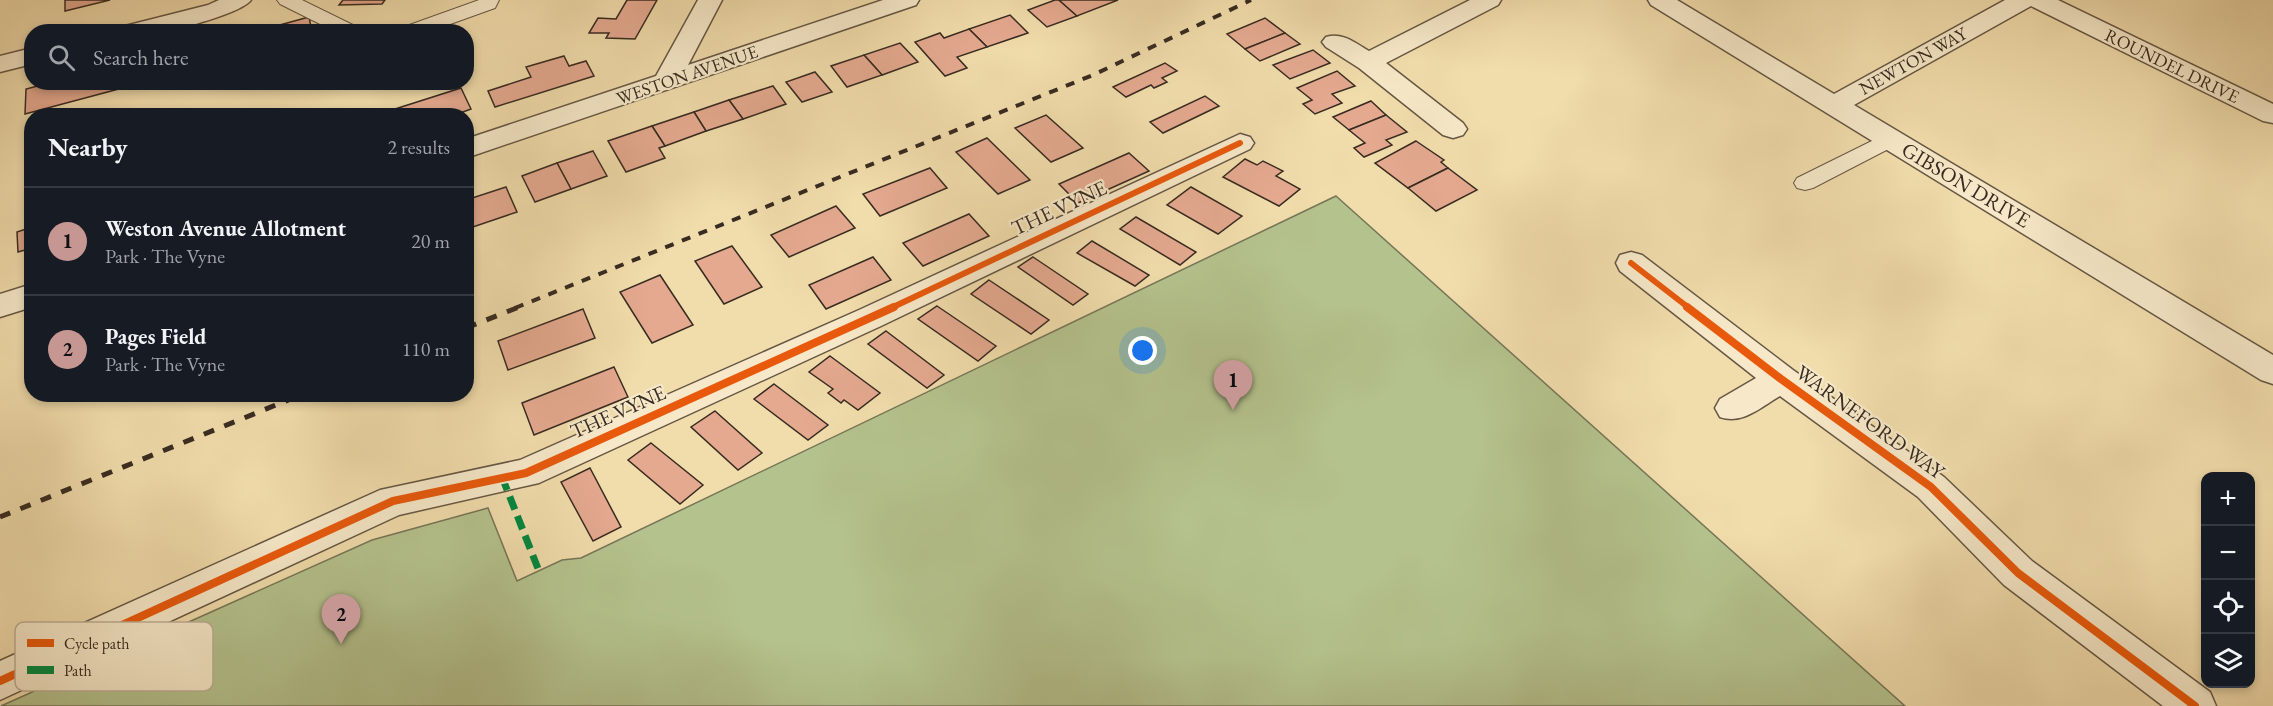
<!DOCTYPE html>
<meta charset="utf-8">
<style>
:root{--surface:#171b24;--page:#20242c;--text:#f1f3f6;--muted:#9ea1a6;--line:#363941;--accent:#c59692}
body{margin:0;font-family:"EB Garamond",serif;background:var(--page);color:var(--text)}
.controls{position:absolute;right:18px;bottom:18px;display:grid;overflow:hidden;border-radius:12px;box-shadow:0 3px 9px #0003}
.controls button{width:54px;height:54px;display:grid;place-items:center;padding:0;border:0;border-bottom:2px solid var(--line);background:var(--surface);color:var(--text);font:30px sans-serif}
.you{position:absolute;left:1143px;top:351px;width:21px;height:21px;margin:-15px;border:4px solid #fff;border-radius:50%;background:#1a73e8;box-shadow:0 0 0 9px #1a73e833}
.badge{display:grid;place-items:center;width:39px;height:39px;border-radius:50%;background:var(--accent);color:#111;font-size:20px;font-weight:700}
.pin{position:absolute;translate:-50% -50px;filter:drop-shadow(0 2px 3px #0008)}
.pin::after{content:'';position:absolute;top:32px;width:21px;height:18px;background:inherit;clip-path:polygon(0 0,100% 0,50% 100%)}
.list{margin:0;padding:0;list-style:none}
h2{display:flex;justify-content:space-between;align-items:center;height:78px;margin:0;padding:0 24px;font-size:26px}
h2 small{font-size:20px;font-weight:400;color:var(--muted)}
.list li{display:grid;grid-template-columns:39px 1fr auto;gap:18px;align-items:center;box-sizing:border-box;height:108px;padding:0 24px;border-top:2px solid var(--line)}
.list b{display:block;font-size:22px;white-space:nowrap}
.list p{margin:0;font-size:20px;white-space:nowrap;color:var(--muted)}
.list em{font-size:20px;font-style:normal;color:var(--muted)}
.icon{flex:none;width:33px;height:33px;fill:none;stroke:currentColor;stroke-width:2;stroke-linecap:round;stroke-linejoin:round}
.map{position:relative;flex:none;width:2273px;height:706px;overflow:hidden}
.search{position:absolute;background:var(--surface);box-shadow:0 3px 9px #0003;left:24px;top:24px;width:450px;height:66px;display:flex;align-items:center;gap:15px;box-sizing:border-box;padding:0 21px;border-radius:24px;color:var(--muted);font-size:22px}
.panel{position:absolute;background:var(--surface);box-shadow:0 3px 9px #0003;left:24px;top:108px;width:450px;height:294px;border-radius:24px}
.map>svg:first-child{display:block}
.green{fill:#b4c28d;stroke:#767657;stroke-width:1.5}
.building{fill:#e4a98f;stroke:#382b21;stroke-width:1.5}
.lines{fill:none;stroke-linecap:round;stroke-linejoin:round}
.lane-casing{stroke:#665744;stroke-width:2}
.street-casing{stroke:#665744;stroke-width:3}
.lane{fill:#f6e8c8;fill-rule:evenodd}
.street{fill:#f6e8c8;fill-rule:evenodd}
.rail-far1{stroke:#382b21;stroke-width:4;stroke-dasharray:9 9;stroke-linecap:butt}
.rail{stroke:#382b21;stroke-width:5;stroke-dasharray:11 11;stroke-linecap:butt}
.quiet{stroke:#00873e;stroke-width:7;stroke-dasharray:14 7;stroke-linecap:butt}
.cycleway-far1-casing{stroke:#f6e8c8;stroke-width:9}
.cycleway-casing{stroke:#f6e8c8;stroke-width:12}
.cycleway-far1{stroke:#e8590c;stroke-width:6}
.cycleway{stroke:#e8590c;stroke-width:8}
.labels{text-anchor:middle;stroke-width:4.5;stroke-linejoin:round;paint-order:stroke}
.far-street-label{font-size:18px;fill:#382b21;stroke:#f6e8c8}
.street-label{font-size:21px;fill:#382b21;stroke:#f6e8c8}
.key{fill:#f6e8c8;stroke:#bdaf96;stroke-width:1.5}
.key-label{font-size:16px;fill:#382b21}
</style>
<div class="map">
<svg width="2273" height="706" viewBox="0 0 2273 706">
<rect width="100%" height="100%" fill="#f1dcab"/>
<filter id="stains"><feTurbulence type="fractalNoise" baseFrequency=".00333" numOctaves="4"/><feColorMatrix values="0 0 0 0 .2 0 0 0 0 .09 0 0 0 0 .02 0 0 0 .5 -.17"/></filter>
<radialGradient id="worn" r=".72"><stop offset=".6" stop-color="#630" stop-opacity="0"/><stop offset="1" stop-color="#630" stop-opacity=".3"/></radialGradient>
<!-- green -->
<path class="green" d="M1336 196 1905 706H1L372 540 488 508 517 581 562 560 581 558Z"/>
<!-- building -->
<g class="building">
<path d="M65 0H110L65 11Z"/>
<path d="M343 0H385L382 4 339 5Z"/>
<path d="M627 0H657L635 39 606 38 609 33H589L598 18 616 19Z"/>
<path d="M1055 0H1059L1077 16 1047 27 1028 10Z"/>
<path d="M1059 0H1118L1077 16Z"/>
<path d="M1010 15 1028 33 987 47 969 29Z"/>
<path d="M309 17 312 32H254Z"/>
<path d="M1265 18 1285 33 1245 49 1227 34Z"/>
<path d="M969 29 987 47 957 57 967 68 945 76 915 42 940 33 944 38Z"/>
<path d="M1285 33 1300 44 1260 61 1245 49Z"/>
<path d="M900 43 918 62 882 75 864 55Z"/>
<path d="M1313 50 1330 63 1290 79 1273 65Z"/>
<path d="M864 55 882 75 847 87 831 66Z"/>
<path d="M564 56 569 66 586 61 594 76 495 107 488 91 531 77 526 67Z"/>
<path d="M1165 63 1177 71 1162 78 1167 82 1154 88 1151 85 1126 97 1113 87Z"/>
<path d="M1337 71 1355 86 1332 94 1342 103 1315 114 1303 104 1312 100 1297 88Z"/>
<path d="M815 72 832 92 802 102 786 82Z"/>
<path d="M53 82H145L25 114 26 89Z"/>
<path d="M773 86 786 104 743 119 729 100Z"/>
<path d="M461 88 471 109 452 116H373Z"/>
<path d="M1205 96 1219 106 1163 133 1150 122Z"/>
<path d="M729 100 743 119 706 131 694 112Z"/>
<path d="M1371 101 1386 115 1349 130 1333 117Z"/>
<path d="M694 112 706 131 665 146 652 126Z"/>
<path d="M1046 115 1083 148 1051 162 1015 128Z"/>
<path d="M1386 115 1407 132 1386 140 1392 145 1364 157 1354 148 1365 143 1349 130Z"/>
<path d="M652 126 665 146 659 148 665 158 626 172 608 141Z"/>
<path d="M987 138 1030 180 998 194 956 152Z"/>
<path d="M1416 141 1444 160 1441 162 1448 168 1408 188 1375 163Z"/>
<path d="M593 151 607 176 571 189 557 163Z"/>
<path d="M1129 153 1149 171 1078 203 1059 184Z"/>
<path d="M1245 159 1257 165 1263 161 1283 171 1276 176 1300 189 1279 206 1223 177Z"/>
<path d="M557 163 571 189 535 202 522 176Z"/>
<path d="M930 168 947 188 880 216 863 194Z"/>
<path d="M1448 168 1477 190 1436 211 1408 188Z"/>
<path d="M506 187 517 212 467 229 466 200Z"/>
<path d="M1191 187 1242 216 1218 234 1167 205Z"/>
<path d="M836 206 855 228 789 257 771 235Z"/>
<path d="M969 214 989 236 923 266 903 243Z"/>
<path d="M1136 217 1196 252 1180 265 1120 229Z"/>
<path d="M32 227V248L18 252 17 232Z"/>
<path d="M1092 241 1149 275 1135 286 1077 253Z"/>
<path d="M732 246 762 287 724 304 695 261Z"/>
<path d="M873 257 891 280 826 309 809 285Z"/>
<path d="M1033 257 1088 294 1073 305 1018 267Z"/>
<path d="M660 275 693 325 652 343 620 292Z"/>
<path d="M989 280 1049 320 1031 334 971 294Z"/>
<path d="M937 306 996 346 978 361 918 319Z"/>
<path d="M583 309 595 338 508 370 498 341Z"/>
<path d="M886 331 944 375 927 388 868 344Z"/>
<path d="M830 356 880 393 858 410 844 400 841 403 828 393 833 389 809 372Z"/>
<path d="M614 367 628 397 534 435 522 403Z"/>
<path d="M774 384 828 425 808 440 754 399Z"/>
<path d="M715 411 762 453 738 470 691 427Z"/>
<path d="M651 443 703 485 680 504 628 460Z"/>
<path d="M590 468 621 527 593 541 561 482Z"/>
</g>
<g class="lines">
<defs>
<g id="lane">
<path d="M277 0H302L359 28 361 32H336L280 4Z"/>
<path d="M479 0H499L495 8 428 32H399L401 28Z"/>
<path d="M1890 132 1898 134 1901 139 1898 144 1813 188 1805 190 1797 188 1794 183 1797 178Z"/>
</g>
<g id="street">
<path d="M219 0H251C242 13 177 30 160 32 146 32 132 32 118 32L121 27 208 5Z"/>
<path d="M698 0H722L688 65 883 0H919L916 5 466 158V139L656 76Z"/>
<path d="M1470 0H1501L1498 5 1386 63 1463 123 1467 129 1463 135 1453 138 1443 135 1359 68 1326 47 1322 42 1326 37C1343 32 1355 43 1369 51Z"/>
<path d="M1648 0H1677L1834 94 2005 0H2058L2273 104V123L2263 121 2031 6 1854 105 2273 355V384L2261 380 1651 5Z"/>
<path d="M32 48V64L0 72V56Z"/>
<path d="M1240 134 1250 137 1254 143 1250 149 881 326 539 483 399 515 0 700V661L380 490 520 460 859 310Z"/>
<path d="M1631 252 1642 255 1793 370 1944 477 2032 561 2210 692 2216 706H2163L2004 585 1918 497 1780 396C1761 407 1742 425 1720 417L1715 408 1720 399 1756 378 1620 271 1616 263 1620 255Z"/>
<path d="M32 284V307L0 317V294Z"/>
</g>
</defs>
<!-- lane casing -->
<use href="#lane" class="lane-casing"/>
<!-- street casing -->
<use href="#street" class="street-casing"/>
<!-- lane -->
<use href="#lane" class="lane"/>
<!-- street -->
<use href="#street" class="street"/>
<!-- rail-far1 -->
<path class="rail-far1" d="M515 308 1093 75 1251 0"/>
<!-- rail -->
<g class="rail">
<path d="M466 328 519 307"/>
<path d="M0 517 303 394"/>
</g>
<!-- quiet -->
<path class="quiet" d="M502 477 539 571"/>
<defs>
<g id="cycleway-far1">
<path d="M1631 263 1689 308"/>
<path d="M891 308 1240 143"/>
</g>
<g id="cycleway">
<path d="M1687 307 1781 379 1931 487 2018 573 2195 706"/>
<path d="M0 681 393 501 526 473 894 307"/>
</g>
</defs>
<!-- cycleway-far1 casing -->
<use href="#cycleway-far1" class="cycleway-far1-casing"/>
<!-- cycleway casing -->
<use href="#cycleway" class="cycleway-casing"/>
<!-- cycleway-far1 -->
<use href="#cycleway-far1" class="cycleway-far1"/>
<!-- cycleway -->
<use href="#cycleway" class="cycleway"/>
</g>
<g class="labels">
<!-- far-street labels -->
<g class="far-street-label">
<text transform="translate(1913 61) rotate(-29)" y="6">NEWTON WAY</text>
<text transform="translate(2172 66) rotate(26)" y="6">ROUNDEL DRIVE</text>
<text transform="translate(687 75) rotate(-19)" y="6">WESTON AVENUE</text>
</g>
<!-- street labels -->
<g class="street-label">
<text transform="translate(1966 185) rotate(31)" y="7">GIBSON DRIVE</text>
<text transform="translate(1059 208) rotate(-25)" y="7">THE VYNE</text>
<text transform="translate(618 412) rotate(-24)" y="7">THE VYNE</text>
<text transform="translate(1870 422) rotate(36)" y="7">WARNEFORD WAY</text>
</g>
</g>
<!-- legend -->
<rect x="15" y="622" width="198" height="69" rx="9" class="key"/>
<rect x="27" y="639" width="27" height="8" fill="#e8590c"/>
<rect x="27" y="666" width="27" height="8" fill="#00873e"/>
<g class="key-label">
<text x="64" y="649">Cycle path</text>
<text x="64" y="676">Path</text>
</g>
<rect width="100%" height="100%" filter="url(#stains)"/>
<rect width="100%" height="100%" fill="url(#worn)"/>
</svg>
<div class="controls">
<button>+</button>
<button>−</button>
<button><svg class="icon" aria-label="locate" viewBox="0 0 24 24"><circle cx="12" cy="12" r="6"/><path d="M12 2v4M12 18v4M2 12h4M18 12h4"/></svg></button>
<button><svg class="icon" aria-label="layers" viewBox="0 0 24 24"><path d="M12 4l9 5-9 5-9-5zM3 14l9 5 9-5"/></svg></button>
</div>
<div class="you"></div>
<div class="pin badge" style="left:1233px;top:410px">1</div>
<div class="pin badge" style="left:341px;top:644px">2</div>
<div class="search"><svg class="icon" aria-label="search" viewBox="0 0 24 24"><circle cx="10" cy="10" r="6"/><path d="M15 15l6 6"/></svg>Search here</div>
<section class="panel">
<h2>Nearby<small>2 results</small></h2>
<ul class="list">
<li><span class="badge">1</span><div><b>Weston Avenue Allotment</b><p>Park · The Vyne</p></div><em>20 m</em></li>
<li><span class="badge">2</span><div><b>Pages Field</b><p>Park · The Vyne</p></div><em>110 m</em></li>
</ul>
</section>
</div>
